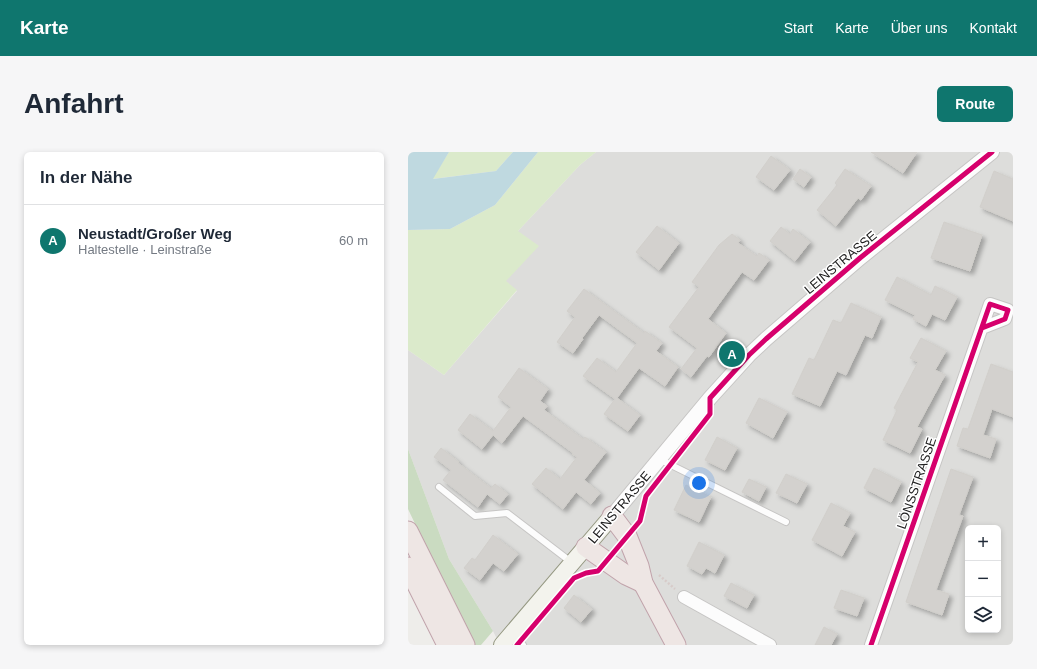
<!DOCTYPE html>
<html lang="de">
<meta charset="utf-8">
<style>
:root{--surface:#fff;--page:#f6f6f7;--text:#1f2937;--muted:#747a83;--line:#e0e1e3;--accent:#0f766e}
body{margin:0;font-family:Arial,sans-serif;background:var(--page);color:var(--text)}
.controls{position:absolute;right:12px;bottom:12px;display:grid;overflow:hidden;border-radius:6px;box-shadow:0 2px 6px #0003}
.controls button{width:36px;height:36px;display:grid;place-items:center;padding:0;border:0;border-bottom:1px solid var(--line);background:var(--surface);color:var(--text);font:20px sans-serif}
.you{position:absolute;left:291px;top:331px;width:14px;height:14px;margin:-10px;border:3px solid #fff;border-radius:50%;background:#1a73e8;box-shadow:0 0 0 6px #1a73e833}
.badge{display:grid;place-items:center;width:26px;height:26px;border-radius:50%;background:var(--accent);color:#fff;font-size:13px;font-weight:700}
.pin{position:absolute;translate:-50% -50%;border:2px solid #fff;box-shadow:0 1px 4px #0006}
.list{margin:0;padding:0;list-style:none}
h2{display:flex;justify-content:space-between;align-items:center;height:52px;margin:0;padding:0 16px;font-size:17px}
h2 small{font-size:13px;font-weight:400;color:var(--muted)}
.list li{display:grid;grid-template-columns:26px 1fr auto;gap:12px;align-items:center;box-sizing:border-box;height:72px;padding:0 16px;border-top:1px solid var(--line)}
.list b{display:block;font-size:15px;white-space:nowrap}
.list p{margin:0;font-size:13px;white-space:nowrap;color:var(--muted)}
.list em{font-size:13px;font-style:normal;color:var(--muted)}
.icon{flex:none;width:22px;height:22px;fill:none;stroke:currentColor;stroke-width:2;stroke-linecap:round;stroke-linejoin:round}
.map{position:relative;flex:none;width:605px;height:493px;overflow:hidden;border-radius:6px}
header{display:flex;align-items:center;gap:24px;box-sizing:border-box;height:56px;padding:0 20px;background:var(--accent);color:#fff}
header strong{font-size:19px}
nav{display:flex;gap:22px;margin-inline-start:auto;font-size:14px}
.intro{display:flex;align-items:center;justify-content:space-between;box-sizing:border-box;height:96px;padding:0 24px}
h1{margin:0;font-size:28px}
.button{padding:10px 18px;border-radius:6px;background:var(--accent);color:#fff;font-size:14px;font-weight:700}
main{display:flex;gap:24px;padding:0 24px}
aside{flex:1;background:var(--surface);border-radius:6px;box-shadow:0 2px 6px #0003}
.map>svg:first-child{display:block}
.residential{fill:#dddddb;fill-rule:evenodd}
.grass{fill:#dbeacb}
.forest{fill:#cadbc1}
.water{fill:#bfd9e0}
.building{fill:#d3d1ce;stroke:#d1cfcb;filter:url(#shadow)}
.lines{fill:none;stroke-linecap:round;stroke-linejoin:round}
.service-casing{stroke:#c6c5c4;stroke-width:8}
.minor-casing{stroke:#c6c5c4;stroke-width:14}
.tertiary-casing{stroke:#c6c5c4;stroke-width:16}
.secondary-casing{stroke:#959882;stroke-width:18}
.trunk-casing{stroke:#c1a3ab;stroke-width:21}
.path{stroke:#d7cbc9;stroke-width:2.5;stroke-dasharray:2 2;stroke-linecap:butt}
.service{stroke:#fcfcfc;stroke-width:6}
.minor{stroke:#fcfcfc;stroke-width:12}
.tertiary{stroke:#fcfcfc;stroke-width:14}
.secondary{stroke:#f3f3ed;stroke-width:16}
.trunk{stroke:#eee6e4;stroke-width:19}
.cycleway-casing{stroke:#fff;stroke-width:8}
.cycleway{stroke:#d6006c;stroke-width:5}
.labels{text-anchor:middle;stroke-width:3;stroke-linejoin:round;paint-order:stroke}
.street-label{font-size:13px;fill:#212121;stroke:#fff}
</style>
<header>
<strong>Karte</strong>
<nav><a>Start</a><a>Karte</a><a>Über uns</a><a>Kontakt</a></nav>
</header>
<div class="intro"><h1>Anfahrt</h1><a class="button">Route</a></div>
<main>
<aside>
<h2>In der Nähe<small></small></h2>
<ul class="list">
<li><span class="badge">A</span><div><b>Neustadt/Großer Weg</b><p>Haltestelle · Leinstraße</p></div><em>60 m</em></li>
</ul>
</aside>
<div class="map">
<svg width="605" height="493" viewBox="0 0 605 493">
<defs>
<filter id="shadow"><feDropShadow dx="3.5" dy="3.5" stdDeviation="2" flood-color="#0004"/></filter>
</defs>
<rect width="100%" height="100%" fill="#eeedea"/>
<!-- residential -->
<path class="residential" d="M188 0H605V493H92L85 479 41 407 0 297V198L36 223 109 139 97 129 110 79 172 13ZM560 376H590V478H560Z"/>
<!-- grass -->
<g class="grass">
<path d="M41 0H105L88 19 24 27Z"/>
<path d="M130 0H188L172 13 110 79 131 94 98 129 109 138 36 223 0 198V78L42 77 87 53Z"/>
</g>
<!-- forest -->
<path class="forest" d="M0 297 41 407 85 479 73 493H65L0 357Z"/>
<!-- water -->
<path class="water" d="M0 0H41L25 27 88 19 105 0H130L87 53 42 77 0 78Z"/>
<!-- building -->
<g class="building">
<path d="M463 0H509L495 21Z"/>
<path d="M363 4 382 18 366 38 348 25Z"/>
<path d="M392 17 403 25 396 35 385 27Z"/>
<path d="M437 17 463 34 453 48 450 46 428 74 409 58 429 33 427 31Z"/>
<path d="M586 19 605 27V69L572 55Z"/>
<path d="M536 70 574 83 562 119 523 106Z"/>
<path d="M249 74 271 91 251 118 228 100Z"/>
<path d="M373 75 382 82 385 77 402 90 387 109 362 89Z"/>
<path d="M324 82 332 88 330 91 349 104 351 101 361 108 346 128 334 120 300 167 318 181 301 205 299 204 283 225 273 217 289 196 261 175 291 135 284 130 311 93Z"/>
<path d="M489 125 523 143 527 134 549 145 537 168 524 162 518 174 505 167 507 163 477 148Z"/>
<path d="M176 137 236 181 237 179 254 191 248 199 270 215 257 234 231 216 209 246 232 263 220 279 196 262 207 247 175 224 189 206 208 220 229 191 191 163 174 186 175 187 165 201 149 190 167 165 159 159Z"/>
<path d="M443 151 473 165 464 186 457 183 438 223 429 219 412 254 384 242 401 206 406 208 425 168 433 171Z"/>
<path d="M513 186 538 199 527 218 537 223 509 275 514 277 502 301 475 288 489 258 486 256 510 210 502 206Z"/>
<path d="M583 212 605 220V265L584 257 575 283 588 287 582 306 549 294 555 276 560 277Z"/>
<path d="M111 216 140 237 132 249 139 254 136 258 175 287 177 285 198 300 176 328 192 341 183 352 168 340 155 357 124 332 138 316 152 327 169 305 164 302 165 301 115 264 94 291 85 283 74 297 50 278 62 262 85 279 103 255 90 245Z"/>
<path d="M351 246 379 260 365 286 338 271Z"/>
<path d="M309 285 329 296 317 318 297 308Z"/>
<path d="M33 296 51 310 50 311 83 336 87 332 100 342 92 352 79 342 70 355 35 328 43 318 26 305Z"/>
<path d="M466 316 493 330 483 350 456 336Z"/>
<path d="M543 317 565 325 551 363 555 364 528 438 541 442 534 463 498 450Z"/>
<path d="M378 322 399 332 389 351 368 341Z"/>
<path d="M341 327 358 335 351 349 334 340Z"/>
<path d="M278 333 303 345 291 370 266 358Z"/>
<path d="M423 351 442 361 435 374 447 380 434 404 404 388Z"/>
<path d="M85 383 110 402 96 419 85 411 72 428 56 416 64 406 67 408Z"/>
<path d="M291 390 316 403 307 421 298 416 294 422 279 414Z"/>
<path d="M323 431 346 443 339 456 316 444Z"/>
<path d="M433 438 456 446 449 464 426 456Z"/>
<path d="M166 443 184 457 173 470 156 456Z"/>
<path d="M416 475 429 482 423 493H407Z"/>
</g>
<g class="lines">
<defs>
<g id="service">
<path d="M251 307 378 370"/>
<path d="M31 335 67 364 99 361 163 410"/>
<path d="M106 481 115 493"/>
</g>
<g id="minor">
<path d="M276 445 362 493"/>
<path d="M463 493 582 152 600 158 597 167 574 176"/>
</g>
<path id="tertiary" d="M204 364 302 246 341 203 358 187 452 106 584 0"/>
<path id="secondary" d="M94 493 204 364"/>
<g id="trunk">
<path d="M204 364 219 384 231 414 235 431 268 493"/>
<path d="M0 379 57 493"/>
<path d="M178 395 218 423 235 431"/>
<path d="M0 415 39 493"/>
</g>
</defs>
<!-- service casing -->
<use href="#service" class="service-casing"/>
<!-- minor casing -->
<use href="#minor" class="minor-casing"/>
<!-- tertiary casing -->
<use href="#tertiary" class="tertiary-casing"/>
<!-- secondary casing -->
<use href="#secondary" class="secondary-casing"/>
<!-- trunk casing -->
<use href="#trunk" class="trunk-casing"/>
<!-- path -->
<path class="path" d="M251 423 267 437"/>
<!-- service -->
<use href="#service" class="service"/>
<!-- minor -->
<use href="#minor" class="minor"/>
<!-- tertiary -->
<use href="#tertiary" class="tertiary"/>
<!-- secondary -->
<use href="#secondary" class="secondary"/>
<!-- trunk -->
<use href="#trunk" class="trunk"/>
<defs>
<g id="cycleway">
<path d="M109 493 166 426 178 421 190 419 232 369 238 344 302 262V246L341 203 358 187 452 106 584 0"/>
<path d="M463 493 582 152 600 158 597 167 574 176"/>
</g>
</defs>
<!-- cycleway casing -->
<use href="#cycleway" class="cycleway-casing"/>
<!-- cycleway -->
<use href="#cycleway" class="cycleway"/>
</g>
<g class="labels">
<!-- street labels -->
<g class="street-label">
<text transform="translate(432 110) rotate(-40)" y="5">LEINSTRASSE</text>
<text transform="translate(508 331) rotate(-71)" y="5">LÖNSSTRASSE</text>
<text transform="translate(211 355) rotate(-50)" y="5">LEINSTRASSE</text>
</g>
</g>
</svg>
<div class="controls">
<button>+</button>
<button>−</button>
<button><svg class="icon" aria-label="layers" viewBox="0 0 24 24"><path d="M12 4l9 5-9 5-9-5zM3 14l9 5 9-5"/></svg></button>
</div>
<div class="you"></div>
<div class="pin badge" style="left:324px;top:202px">A</div>
</div>
</main>
